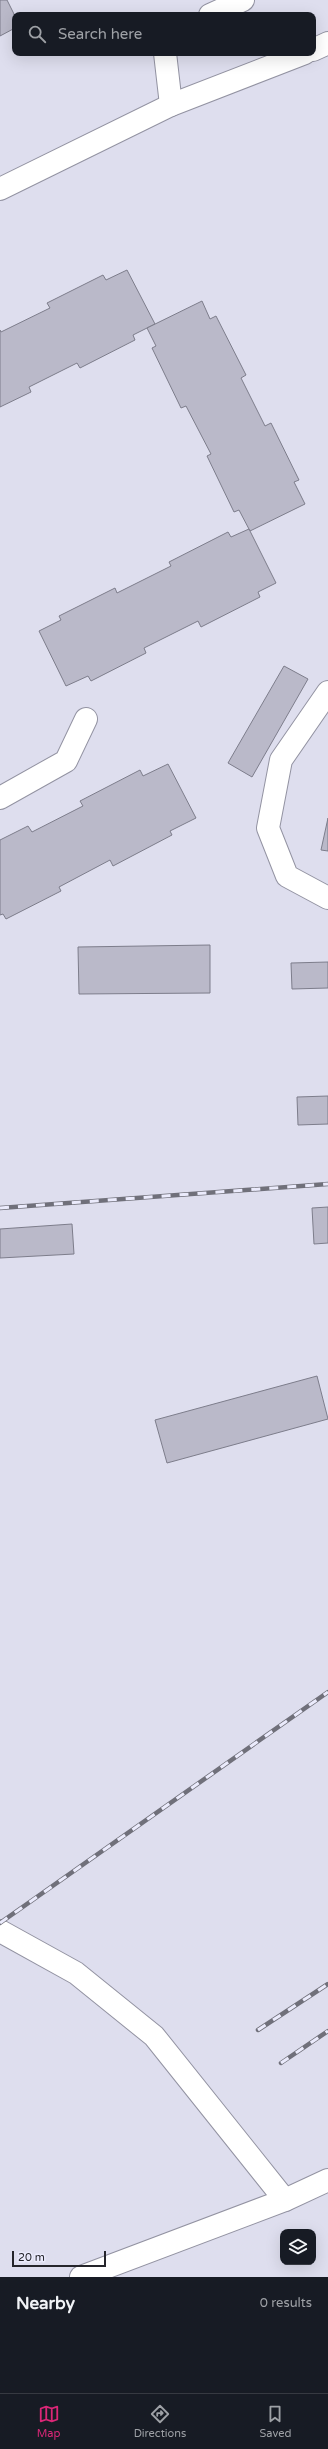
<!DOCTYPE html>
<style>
:root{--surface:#171b24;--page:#242831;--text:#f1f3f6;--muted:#9ea1a6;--line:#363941;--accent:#db2777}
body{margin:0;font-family:"Varela Round",sans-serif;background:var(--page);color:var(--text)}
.controls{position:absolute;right:12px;bottom:12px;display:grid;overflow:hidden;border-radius:8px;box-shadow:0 4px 16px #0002}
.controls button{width:36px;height:36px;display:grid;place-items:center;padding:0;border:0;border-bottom:1px solid var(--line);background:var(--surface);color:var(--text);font:20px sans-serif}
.scale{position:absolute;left:12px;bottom:10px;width:94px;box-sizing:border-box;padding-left:4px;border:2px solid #25252b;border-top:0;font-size:11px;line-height:14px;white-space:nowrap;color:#25252b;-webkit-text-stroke:3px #ebebfc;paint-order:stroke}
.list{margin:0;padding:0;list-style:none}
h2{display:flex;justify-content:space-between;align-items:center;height:52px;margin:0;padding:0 16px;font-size:17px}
h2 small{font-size:13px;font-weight:400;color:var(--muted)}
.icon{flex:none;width:22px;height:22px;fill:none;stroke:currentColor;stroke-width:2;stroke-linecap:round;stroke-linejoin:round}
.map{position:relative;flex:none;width:328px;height:2277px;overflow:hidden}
.search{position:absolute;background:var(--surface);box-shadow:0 4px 16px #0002;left:12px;right:12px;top:12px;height:44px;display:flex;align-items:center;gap:10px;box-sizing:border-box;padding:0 14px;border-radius:8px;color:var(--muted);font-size:15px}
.sheet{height:116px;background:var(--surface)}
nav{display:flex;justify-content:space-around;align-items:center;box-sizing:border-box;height:56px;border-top:1px solid var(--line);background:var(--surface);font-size:11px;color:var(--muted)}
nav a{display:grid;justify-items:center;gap:2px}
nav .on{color:var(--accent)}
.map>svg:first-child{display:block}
.building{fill:#bab9c9;stroke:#7d7d8b}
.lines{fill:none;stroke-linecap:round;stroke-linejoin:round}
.minor-casing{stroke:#9393a2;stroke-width:24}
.minor{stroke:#fff;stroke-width:22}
.rail-casing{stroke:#70707a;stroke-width:4.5}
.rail{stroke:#ebebfc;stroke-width:3;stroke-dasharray:9;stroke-linecap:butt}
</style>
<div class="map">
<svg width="328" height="2277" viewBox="0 0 328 2277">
<rect width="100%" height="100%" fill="#dedeee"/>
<!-- building -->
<g class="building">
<path d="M0 0H7L15 16V28L0 36Z"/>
<path d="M127 270 155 324 133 335 135 340 80 368 77 363 29 387 31 392 0 407V330L1 332 50 308 47 303 103 275 106 280Z"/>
<path d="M202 301 210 319 216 316 246 375 241 378 265 426 271 423 299 480 294 482 305 504 250 531 239 510 234 512 207 456 211 454 186 406 181 408 152 348 156 346 147 328Z"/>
<path d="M249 529 276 583 258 592 260 597 201 627 198 621 144 648 146 653 91 681 88 676 66 686 39 631 61 620 59 616 115 588 117 593 171 566 169 562 228 532 231 537Z"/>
<path d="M284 666 308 679 252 777 228 763Z"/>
<path d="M168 764 196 818 170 831 172 835 113 866 110 860 59 887 61 891 6 919 3 914 0 915V840L28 826 32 832 83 806 80 801 140 770 143 776Z"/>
<path d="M328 818V851L321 850Z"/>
<path d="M210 945V993L79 994 78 947Z"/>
<path d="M328 962V988L292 989 291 963Z"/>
<path d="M328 1096V1124L298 1125 297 1097Z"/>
<path d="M328 1207V1243L314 1244 312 1208Z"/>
<path d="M72 1224 74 1254 0 1258V1229Z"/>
<path d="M317 1376 328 1419 167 1463 155 1420Z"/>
</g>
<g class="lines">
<defs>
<g id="minor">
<path d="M210 15 243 0"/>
<path d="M313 50 328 43"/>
<path d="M165 53 171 105"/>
<path d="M0 189 171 105 305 53"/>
<path d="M328 692 281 760 268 828 287 876 328 898"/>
<path d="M0 798 66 761 86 719"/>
<path d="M0 1931 76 1973 154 2036 285 2200"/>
<path d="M81 2277 285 2200 328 2180"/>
</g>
</defs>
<!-- minor casing -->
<use href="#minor" class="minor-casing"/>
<!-- minor -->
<use href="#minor" class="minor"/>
<defs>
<g id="rail">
<path d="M0 1208 328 1184"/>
<path d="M0 1923 328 1692"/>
<path d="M258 2030 328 1984"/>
<path d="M281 2063 328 2031"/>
</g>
</defs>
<!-- rail casing -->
<use href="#rail" class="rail-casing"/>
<!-- rail -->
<use href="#rail" class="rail"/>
</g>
</svg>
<div class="controls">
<button><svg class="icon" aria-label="layers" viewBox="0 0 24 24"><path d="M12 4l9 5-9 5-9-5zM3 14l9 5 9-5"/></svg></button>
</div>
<div class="scale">20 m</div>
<div class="search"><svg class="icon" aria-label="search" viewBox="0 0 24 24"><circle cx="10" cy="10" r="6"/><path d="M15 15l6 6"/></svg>Search here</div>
</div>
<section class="sheet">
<h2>Nearby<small>0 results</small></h2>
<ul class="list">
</ul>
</section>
<nav>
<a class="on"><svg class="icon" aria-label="map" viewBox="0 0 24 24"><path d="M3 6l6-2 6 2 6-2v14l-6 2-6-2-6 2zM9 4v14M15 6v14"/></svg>Map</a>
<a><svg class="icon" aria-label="directions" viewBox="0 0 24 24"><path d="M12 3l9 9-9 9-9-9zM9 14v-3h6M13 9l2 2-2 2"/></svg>Directions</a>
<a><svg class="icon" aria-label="saved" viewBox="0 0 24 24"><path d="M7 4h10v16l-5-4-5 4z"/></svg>Saved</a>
</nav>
